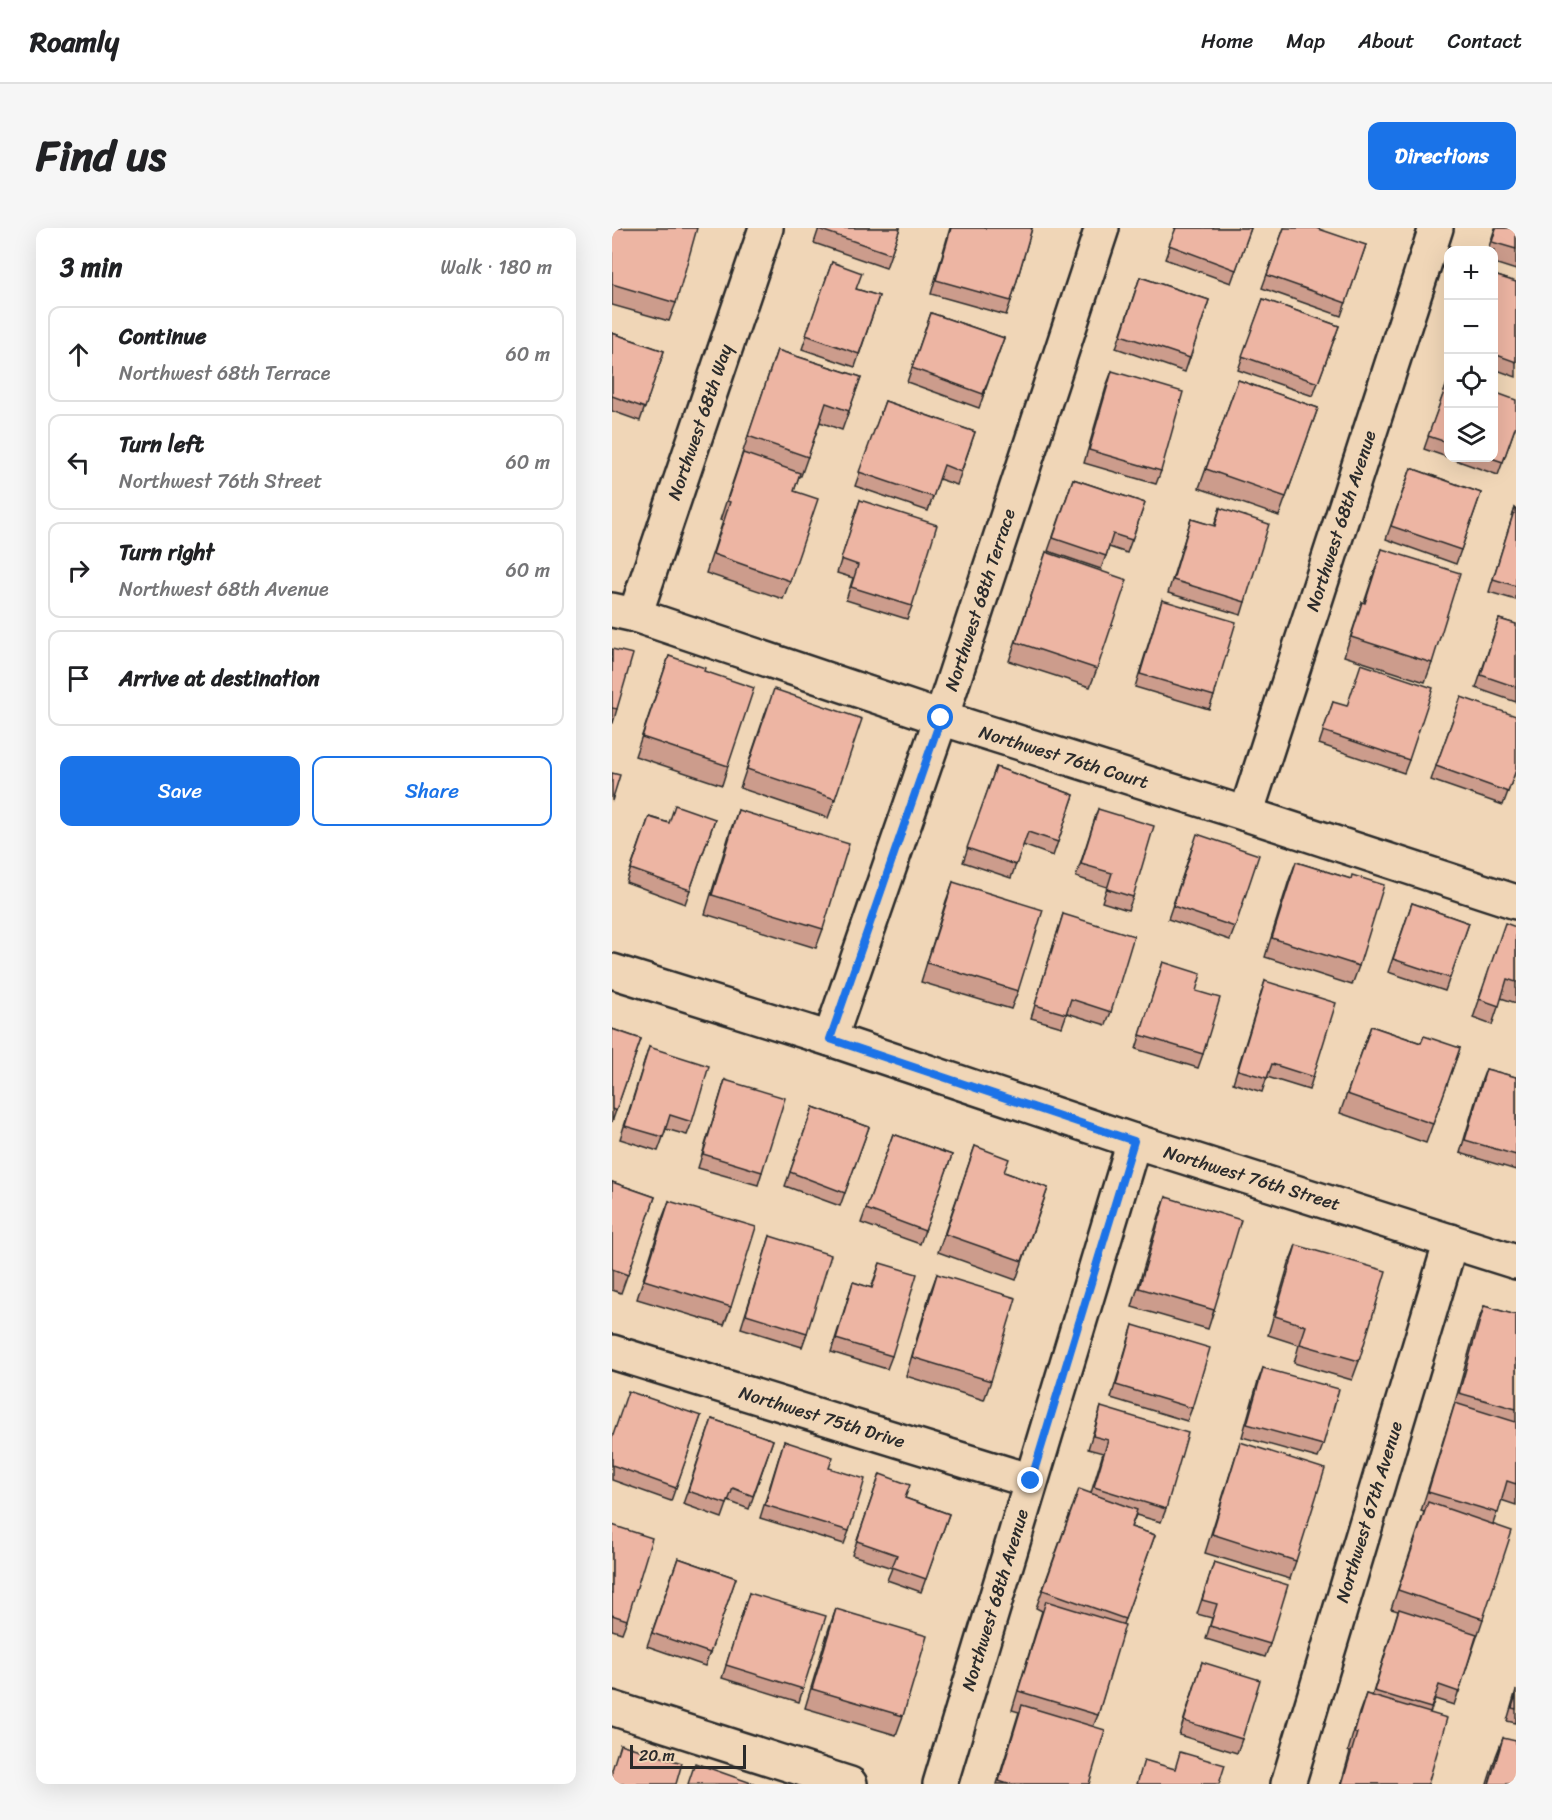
<!DOCTYPE html>
<meta charset="utf-8">
<style>
:root{--surface:#fff;--page:#f6f6f6;--text:#202124;--muted:#757577;--line:#e0e0e0;--accent:#1a73e8}
body{margin:0;font-family:Sriracha,sans-serif;background:var(--page);color:var(--text)}
.controls{position:absolute;right:18px;top:18px;display:grid;overflow:hidden;border-radius:12px;box-shadow:0 6px 24px #0002}
.controls button{width:54px;height:54px;display:grid;place-items:center;padding:0;border:0;border-bottom:2px solid var(--line);background:var(--surface);color:var(--text);font:30px sans-serif}
.scale{position:absolute;left:18px;bottom:15px;width:116px;box-sizing:border-box;padding-left:6px;border:3px solid #2b2b2b;border-top:0;font-size:16px;line-height:21px;white-space:nowrap;color:#2b2b2b;-webkit-text-stroke:4px #f0d6b7;paint-order:stroke}
.stop{position:absolute;width:18px;height:18px;margin:-14px;border:4px solid #1a73e8;border-radius:50%;background:#fff}
.stop.end{background:#1a73e8;border-color:#fff;box-shadow:0 2px 6px #0008}
.list{margin:0;padding:0;list-style:none}
h2{display:flex;justify-content:space-between;align-items:center;height:78px;margin:0;padding:0 24px;font-size:26px}
h2 small{font-size:20px;font-weight:400;color:var(--muted)}
.list li{display:grid;grid-template-columns:39px 1fr auto;gap:18px;align-items:center;box-sizing:border-box;height:96px;margin:0 12px 12px;padding:0 12px;border:2px solid var(--line);border-radius:12px}
.list b{display:block;font-size:22px;white-space:nowrap}
.list p{margin:0;font-size:20px;white-space:nowrap;color:var(--muted)}
.list em{font-size:20px;font-style:normal;color:var(--muted)}
.actions{display:flex;gap:12px;padding:18px 24px}
.actions a{flex:1;padding:14px 0;border:2px solid var(--accent);border-radius:12px;text-align:center;font-size:21px;color:var(--accent)}
.actions .main{background:var(--accent);color:#fff}
.icon{flex:none;width:33px;height:33px;fill:none;stroke:currentColor;stroke-width:2;stroke-linecap:round;stroke-linejoin:round}
.map{position:relative;flex:none;width:904px;height:1556px;overflow:hidden;border-radius:12px}
header{display:flex;align-items:center;gap:36px;box-sizing:border-box;height:84px;padding:0 30px;background:var(--surface);border-bottom:2px solid var(--line)}
header strong{font-size:28px}
nav{display:flex;gap:33px;margin-inline-start:auto;font-size:21px}
.intro{display:flex;align-items:center;justify-content:space-between;box-sizing:border-box;height:144px;padding:0 36px}
h1{margin:0;font-size:42px}
.button{padding:15px 27px;border-radius:12px;background:var(--accent);color:#fff;font-size:21px;font-weight:700}
main{display:flex;gap:36px;padding:0 36px}
aside{flex:1;background:var(--surface);border-radius:12px;box-shadow:0 6px 24px #0002}
.map>svg:first-child{display:block}
.lines{fill:none;stroke-linecap:round;stroke-linejoin:round}
.minor-casing{stroke:#2b2b2b;stroke-width:38}
.minor{stroke:#f0d6b7;stroke-width:33}
.wall{fill:#cc9c8c;stroke:#2b2b2b;stroke-width:1.5}
.building{fill:#edb5a3;stroke:#2b2b2b;stroke-width:1.5}
.route{stroke:#1a73e8;stroke-width:8}
.labels{text-anchor:middle;stroke-width:4.5;stroke-linejoin:round;paint-order:stroke}
.street-label{font-size:18px;fill:#2b2b2b;stroke:#f0d6b7}
</style>
<header>
<strong>Roamly</strong>
<nav><a>Home</a><a>Map</a><a>About</a><a>Contact</a></nav>
</header>
<div class="intro"><h1>Find us</h1><a class="button">Directions</a></div>
<main>
<aside>
<h2>3 min<small>Walk · 180 m</small></h2>
<ul class="list">
<li><svg class="icon" aria-label="ahead" viewBox="0 0 24 24"><path d="M12 20V5M6 11l6-6 6 6"/></svg><div><b>Continue</b><p>Northwest 68th Terrace</p></div><em>60 m</em></li>
<li><svg class="icon" aria-label="left" viewBox="0 0 24 24"><path d="M17 20v-9H6M10 6l-5 5 5 5"/></svg><div><b>Turn left</b><p>Northwest 76th Street</p></div><em>60 m</em></li>
<li><svg class="icon" aria-label="right" viewBox="0 0 24 24"><path d="M7 20v-9h11M14 6l5 5-5 5"/></svg><div><b>Turn right</b><p>Northwest 68th Avenue</p></div><em>60 m</em></li>
<li><svg class="icon" aria-label="arrive" viewBox="0 0 24 24"><path d="M6 21V4h12l-3 4 3 4H6"/></svg><div><b>Arrive at destination</b></div></li>
</ul>
<div class="actions"><a class="main">Save</a><a>Share</a></div>
</aside>
<div class="map">
<svg width="904" height="1556" viewBox="0 0 904 1556">
<rect width="100%" height="100%" fill="#f0d6b7"/>
<filter id="ink" filterUnits="userSpaceOnUse"><feTurbulence type="fractalNoise" baseFrequency=".0167" numOctaves="2"/><feDisplacementMap in="SourceGraphic" scale="12" xChannelSelector="R" yChannelSelector="G"/><feConvolveMatrix kernelMatrix="1 2 1 2 8 2 1 2 1" color-interpolation-filters="sRGB"/></filter>
<g filter="url(#ink)">
<g class="lines">
<defs>
<g id="minor">
<path d="M0 382 23 387 329 490 634 586 904 674"/>
<path d="M23 387 154 0"/>
<path d="M634 586 824 0"/>
<path d="M0 743 218 811 522 913 904 1034"/>
<path d="M218 811 329 490 490 0"/>
<path d="M0 1124 419 1253"/>
<path d="M0 1480 238 1556"/>
<path d="M328 1556 522 913"/>
<path d="M676 1556 839 1013"/>
</g>
</defs>
<!-- minor casing -->
<use href="#minor" class="minor-casing"/>
<!-- minor -->
<use href="#minor" class="minor"/>
</g>
<!-- wall -->
<g class="wall">
<path d="M0 0 64 75 57 93 0 77Z"/>
<path d="M207 0H288L274 40 202 15Z"/>
<path d="M338 0H420L399 73 394 87 319 66Z"/>
<path d="M562 0H639L619 55 553 31 564 1Z"/>
<path d="M672 0 754 17 729 88 650 60Z"/>
<path d="M883 0H904V42L882 35V22H876Z"/>
<path d="M220 34 244 61 267 68 243 139 190 121Z"/>
<path d="M882 47 904 54V149L882 141Z"/>
<path d="M528 49 597 72 573 144 504 120Z"/>
<path d="M651 71 727 98 701 168 626 142Z"/>
<path d="M319 85 392 110 367 180 295 154Z"/>
<path d="M0 105 52 123 28 193 0 183Z"/>
<path d="M165 122 249 149 230 202 208 194 189 248H187L182 263 178 353 171 371 94 345 111 293 108 292Z"/>
<path d="M500 143 549 243 544 256 472 235 495 156Z"/>
<path d="M837 150V230H882L904 197 886 247 812 221Z"/>
<path d="M626 152 706 180 667 288 587 260Z"/>
<path d="M273 173 363 204 345 257 327 251 316 283 243 258Z"/>
<path d="M799 240 869 265 844 336 774 311Z"/>
<path d="M461 251 533 275 515 325 497 319 489 341 436 323Z"/>
<path d="M248 272 300 378 295 391 234 372 241 350 225 345Z"/>
<path d="M608 280 633 374 629 387 556 365 579 291 602 298Z"/>
<path d="M903 280 904 281V372L877 364Z"/>
<path d="M770 321 820 435 813 454 732 428 750 374 752 375Z"/>
<path d="M434 324 485 441 478 459 397 433Z"/>
<path d="M550 372 602 468 597 481 523 459Z"/>
<path d="M887 391 904 396V474L864 460Z"/>
<path d="M0 421 5 481 1 495H0Z"/>
<path d="M57 428 92 443 116 538 110 557 23 528Z"/>
<path d="M849 469 904 542 891 577 819 552Z"/>
<path d="M721 474 797 532 792 545 707 516Z"/>
<path d="M155 480 223 571 216 590 128 560Z"/>
<path d="M384 539 462 567 441 628 411 617 399 650 351 634Z"/>
<path d="M486 581 521 669 516 682 490 674 495 659 464 649Z"/>
<path d="M126 582 211 701 204 720 93 686 119 601Z"/>
<path d="M37 589 57 595 103 591 73 676 14 654Z"/>
<path d="M580 620 623 699 618 712 556 691Z"/>
<path d="M684 634 739 651 747 738 740 757 653 729 677 652Z"/>
<path d="M341 654 406 763 399 781 309 754 334 673Z"/>
<path d="M800 675 857 695 833 763 776 744Z"/>
<path d="M451 686 499 784 494 797 455 785 450 799 419 790Z"/>
<path d="M904 699V775L889 770 880 797 861 790 887 714Z"/>
<path d="M551 734 584 763 591 826 586 840 524 821Z"/>
<path d="M653 753 701 849 697 862 655 849 650 864 621 855Z"/>
<path d="M759 798 809 815 848 820 814 915 728 885Z"/>
<path d="M0 801 29 811 0 894Z"/>
<path d="M37 819 80 894 75 907 54 901 46 923 8 911Z"/>
<path d="M874 841 904 849V942L848 925 869 854Z"/>
<path d="M113 852 150 944 146 957 86 940Z"/>
<path d="M201 879 257 899 228 978 173 958Z"/>
<path d="M281 906 340 927 308 1016 249 995Z"/>
<path d="M363 918 392 944 436 960 404 1052 326 1024Z"/>
<path d="M0 954 43 969 9 1065 0 1062Z"/>
<path d="M554 969 602 1082 596 1101 520 1079 547 988Z"/>
<path d="M57 973 119 1079 112 1097 25 1071 50 991Z"/>
<path d="M158 1008 195 1105 190 1119 129 1100Z"/>
<path d="M684 1017 747 1133 740 1152 682 1135 687 1117 656 1107 677 1035Z"/>
<path d="M268 1035 280 1128 275 1141 219 1124 241 1054 259 1060Z"/>
<path d="M325 1046 379 1153 372 1172 294 1148 318 1065Z"/>
<path d="M872 1078 904 1087V1277L889 1272 881 1296 871 1391 842 1477 823 1471 818 1485 816 1556H729L738 1524 736 1523 747 1485 754 1466 760 1468 786 1383 779 1381 812 1284 809 1283 841 1181 865 1096Z"/>
<path d="M521 1097 580 1180 575 1193 499 1170Z"/>
<path d="M651 1140 711 1217 706 1230 630 1209 646 1153Z"/>
<path d="M489 1179 554 1281 549 1294 524 1287 519 1299 543 1307 511 1396 486 1487 481 1499 477 1556H385L407 1484 400 1482 430 1383 424 1380 460 1280 479 1265 491 1225 476 1221Z"/>
<path d="M89 1188 59 1273 0 1252V1209Z"/>
<path d="M100 1191 161 1212 137 1281 116 1273 110 1290 71 1276Z"/>
<path d="M172 1213 217 1240 237 1303 232 1316 148 1290Z"/>
<path d="M628 1214 684 1333 678 1351 593 1325 622 1233Z"/>
<path d="M268 1246 293 1270 337 1286 309 1364 275 1352 280 1340 240 1327Z"/>
<path d="M0 1297 15 1392 10 1405 0 1402Z"/>
<path d="M66 1330 124 1350 93 1438 35 1418Z"/>
<path d="M602 1334 658 1416 653 1429 594 1411 600 1390 585 1386Z"/>
<path d="M137 1365 191 1461 187 1474 110 1450Z"/>
<path d="M224 1381 291 1488 284 1507 193 1480 217 1400Z"/>
<path d="M590 1434 630 1511 625 1525 567 1507Z"/>
<path d="M904 1462V1495L895 1493Z"/>
<path d="M891 1510 904 1556H875L884 1528Z"/>
</g>
<!-- building -->
<g class="building">
<path d="M0 0H85L64 75 0 56Z"/>
<path d="M207 0H288L279 26 206 1Z"/>
<path d="M339 0H420L399 73 324 52Z"/>
<path d="M564 0H639L624 42 557 17Z"/>
<path d="M672 0H704L754 17 734 75 655 47Z"/>
<path d="M884 0H904V21L880 14Z"/>
<path d="M220 34 250 45 244 61 267 68 247 126 194 107Z"/>
<path d="M882 47 904 54V134L882 126Z"/>
<path d="M528 49 597 72 578 130 509 107Z"/>
<path d="M651 71 727 98 706 155 630 128Z"/>
<path d="M319 85 392 110 371 166 300 140Z"/>
<path d="M0 105 52 123 33 180 0 168Z"/>
<path d="M165 122 249 149 237 183 214 175 196 229 136 208Z"/>
<path d="M500 143 571 164 549 243 477 222Z"/>
<path d="M837 150V215L816 208Z"/>
<path d="M626 152 706 180 674 269 594 241Z"/>
<path d="M882 164 904 172V197L891 234 879 230H882Z"/>
<path d="M273 173 363 204 349 244 332 237 321 269 247 244Z"/>
<path d="M131 225 188 245 182 263 206 271 178 353 101 326 118 274 115 273Z"/>
<path d="M799 240 869 265 849 322 779 298Z"/>
<path d="M461 251 533 275 520 312 501 306 494 328 441 310Z"/>
<path d="M248 272 325 297 300 378 239 359 246 337 229 331Z"/>
<path d="M608 280 657 296 633 374 561 352 579 291 603 298Z"/>
<path d="M903 280 904 281V358L881 351Z"/>
<path d="M770 321 848 345 820 435 739 409 750 374 753 375Z"/>
<path d="M434 324 515 352 485 441 404 414Z"/>
<path d="M550 372 624 394 602 468 528 446Z"/>
<path d="M887 391 904 396V459L869 447Z"/>
<path d="M0 421 21 426 5 481 0 480Z"/>
<path d="M57 428 93 440 92 443 142 460 116 538 30 509Z"/>
<path d="M749 436 821 460 797 532 711 503 721 474 735 478Z"/>
<path d="M162 461 250 491 223 571 135 541Z"/>
<path d="M849 469 904 488V542L896 564 824 538Z"/>
<path d="M384 539 462 567 446 614 416 604 404 637 355 620Z"/>
<path d="M0 545 8 547 0 573Z"/>
<path d="M63 577 103 591 78 662 19 641 37 589 57 595Z"/>
<path d="M486 581 542 598 521 669 495 661 500 645 469 636Z"/>
<path d="M126 582 237 616 211 701 100 667Z"/>
<path d="M585 606 647 627 623 699 561 678Z"/>
<path d="M684 634 739 651 740 647 772 657 747 738 660 710Z"/>
<path d="M341 654 431 682 406 763 315 735Z"/>
<path d="M800 675 857 695 838 750 781 731Z"/>
<path d="M451 686 522 708 499 784 459 771 454 786 423 777Z"/>
<path d="M893 695 904 699V754L895 751 887 778 867 771Z"/>
<path d="M551 734 589 746 584 763 608 770 591 826 528 807Z"/>
<path d="M653 753 724 775 701 849 660 836 655 850 626 842Z"/>
<path d="M759 798 809 815 812 808 848 820 821 896 735 866Z"/>
<path d="M0 801 29 811 4 883 0 881Z"/>
<path d="M37 819 97 838 80 894 58 887 51 909 13 898Z"/>
<path d="M874 841 904 849V927L853 912Z"/>
<path d="M113 852 173 870 150 944 91 926Z"/>
<path d="M201 879 257 899 233 965 178 944Z"/>
<path d="M281 906 340 927 313 1003 254 981Z"/>
<path d="M363 918 397 931 392 944 436 960 410 1033 333 1006Z"/>
<path d="M0 954 43 969 16 1047 0 1041Z"/>
<path d="M554 969 629 992 602 1082 527 1060Z"/>
<path d="M57 973 144 999 119 1079 32 1052Z"/>
<path d="M158 1008 219 1027 195 1105 134 1086Z"/>
<path d="M684 1017 774 1043 747 1133 688 1116 694 1098 663 1088Z"/>
<path d="M268 1035 305 1046 280 1128 224 1111 241 1054 260 1060Z"/>
<path d="M325 1046 404 1070 379 1153 300 1129Z"/>
<path d="M872 1078 904 1087V1181L847 1165Z"/>
<path d="M521 1097 598 1120 580 1180 504 1157Z"/>
<path d="M651 1140 727 1161 711 1217 635 1196Z"/>
<path d="M16 1163 89 1188 64 1260 0 1237V1210Z"/>
<path d="M843 1175 904 1194V1256L895 1253 886 1285 816 1264Z"/>
<path d="M489 1179 576 1205 554 1281 482 1259 496 1212 481 1208Z"/>
<path d="M100 1191 161 1212 141 1268 121 1260 115 1276 76 1263Z"/>
<path d="M172 1213 221 1229 217 1240 253 1251 237 1303 153 1277Z"/>
<path d="M628 1214 713 1241 684 1333 600 1306Z"/>
<path d="M268 1246 298 1257 293 1270 337 1286 314 1351 280 1339 285 1327 245 1313Z"/>
<path d="M467 1261 525 1282 519 1299 543 1307 513 1391 431 1362Z"/>
<path d="M816 1274 900 1303 871 1391 786 1362Z"/>
<path d="M0 1297 40 1310 15 1392 0 1387Z"/>
<path d="M66 1330 124 1350 98 1425 40 1405Z"/>
<path d="M602 1334 676 1357 658 1416 598 1398 605 1376 590 1372Z"/>
<path d="M137 1365 214 1388 191 1461 114 1437Z"/>
<path d="M434 1373 513 1397 486 1487 406 1463Z"/>
<path d="M224 1381 315 1408 291 1488 200 1461Z"/>
<path d="M787 1381 865 1406 847 1464 827 1457 819 1480 762 1463Z"/>
<path d="M590 1434 648 1452 630 1511 572 1493Z"/>
<path d="M754 1466 835 1490 816 1556H730L745 1505H742Z"/>
<path d="M904 1466V1481L900 1480Z"/>
<path d="M410 1477 493 1502 477 1556H396L387 1553Z"/>
<path d="M891 1510 904 1513V1556H877Z"/>
<path d="M8 1516 70 1535 64 1556H0V1542Z"/>
<path d="M568 1524 613 1537 607 1556H525L532 1532 563 1541Z"/>
<path d="M83 1535 142 1556H76Z"/>
</g>
</g>
<g class="lines" filter="url(#ink)">
<!-- route -->
<path class="route" d="M329 490 218 811 522 913 419 1253"/>
</g>
<g class="labels">
<!-- street labels -->
<g class="street-label">
<text transform="translate(88 194) rotate(-71)" y="6">Northwest 68th Way</text>
<text transform="translate(729 293) rotate(-72)" y="6">Northwest 68th Avenue</text>
<text transform="translate(368 372) rotate(-72)" y="6">Northwest 68th Terrace</text>
<text transform="translate(452 529) rotate(17)" y="6">Northwest 76th Court</text>
<text transform="translate(640 950) rotate(17)" y="6">Northwest 76th Street</text>
<text transform="translate(210 1189) rotate(17)" y="6">Northwest 75th Drive</text>
<text transform="translate(757 1284) rotate(-73)" y="6">Northwest 67th Avenue</text>
<text transform="translate(383 1372) rotate(-73)" y="6">Northwest 68th Avenue</text>
</g>
</g>
</svg>
<div class="controls">
<button>+</button>
<button>−</button>
<button><svg class="icon" aria-label="locate" viewBox="0 0 24 24"><circle cx="12" cy="12" r="6"/><path d="M12 2v4M12 18v4M2 12h4M18 12h4"/></svg></button>
<button><svg class="icon" aria-label="layers" viewBox="0 0 24 24"><path d="M12 4l9 5-9 5-9-5zM3 14l9 5 9-5"/></svg></button>
</div>
<div class="scale">20 m</div>
<div class="stop" style="left:329px;top:490px"></div>
<div class="stop end" style="left:419px;top:1253px"></div>
</div>
</main>
